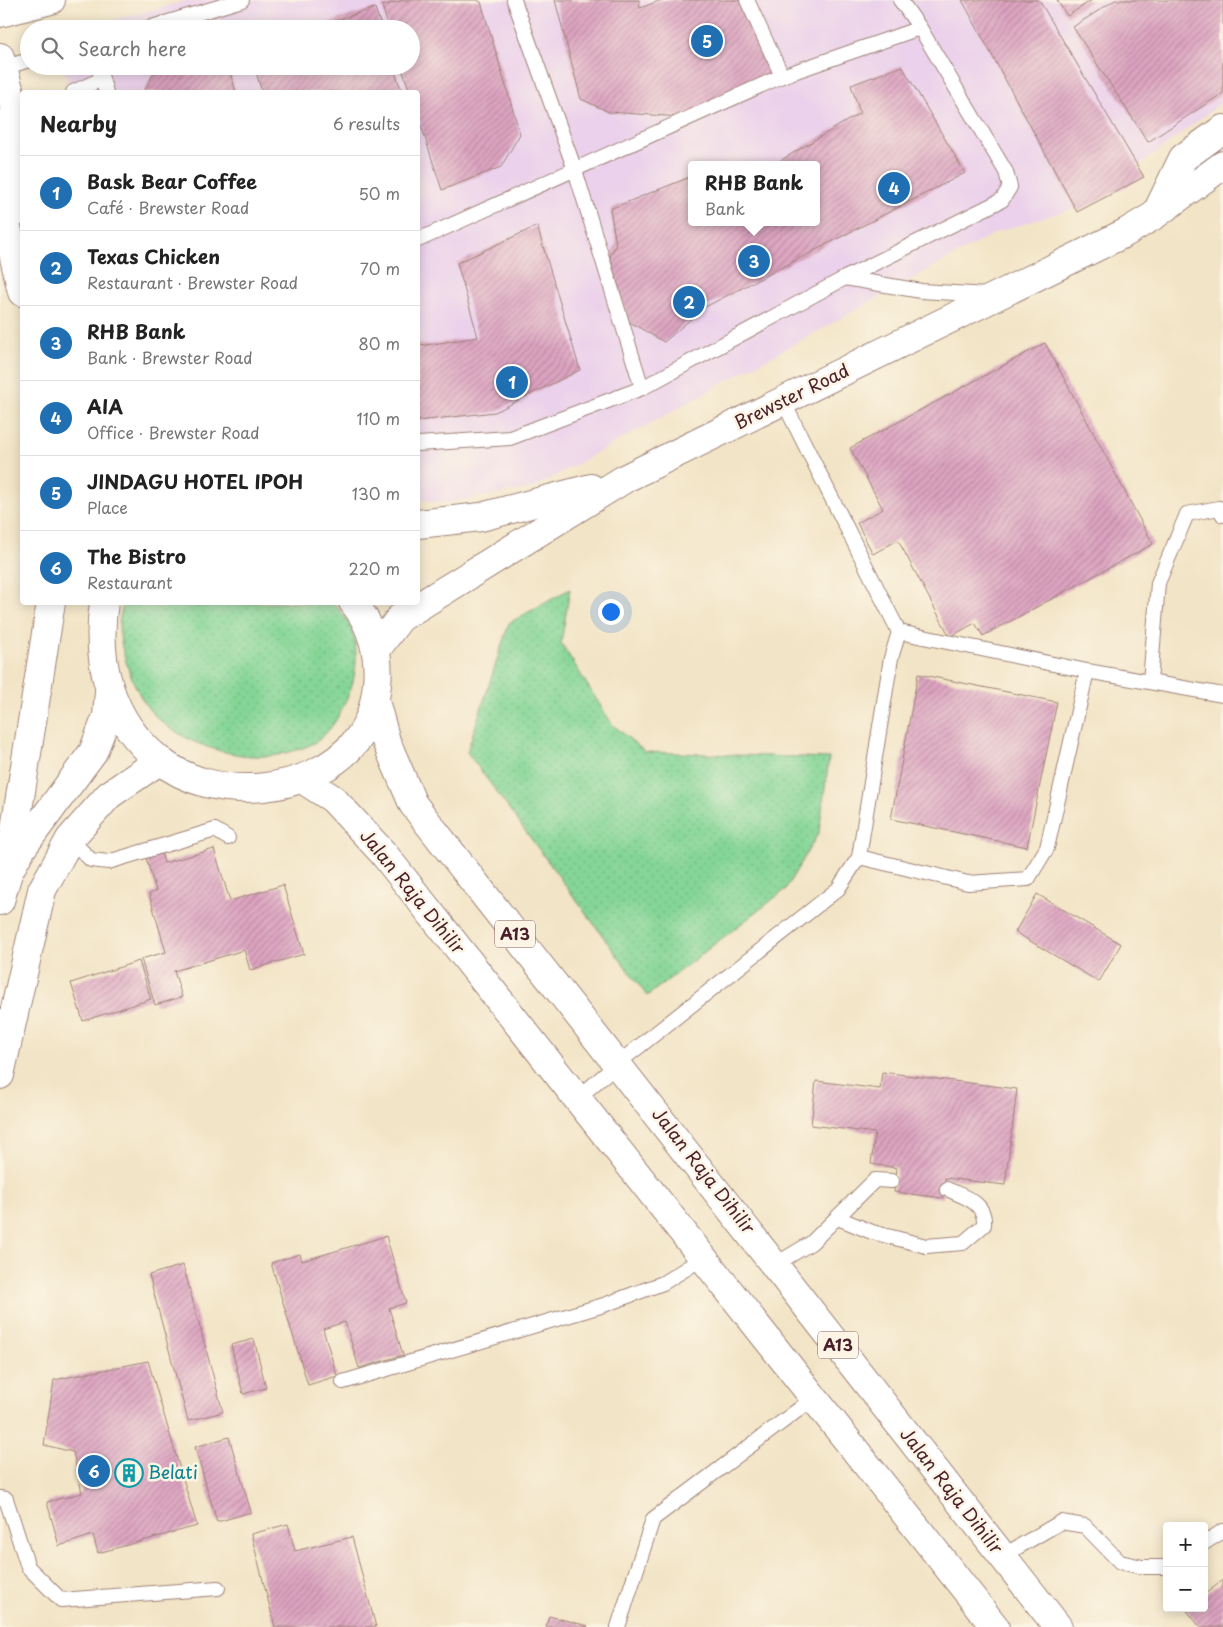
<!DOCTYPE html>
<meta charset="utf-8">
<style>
:root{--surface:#fff;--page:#f2f2f2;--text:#222;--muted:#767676;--line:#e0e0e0;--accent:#1f6fb2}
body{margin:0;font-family:"Playpen Sans",sans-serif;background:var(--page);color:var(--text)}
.controls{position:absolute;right:15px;bottom:15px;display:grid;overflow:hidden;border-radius:5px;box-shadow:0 2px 12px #0003}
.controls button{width:45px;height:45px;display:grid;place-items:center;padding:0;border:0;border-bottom:1px solid var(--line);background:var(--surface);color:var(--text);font:25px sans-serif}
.you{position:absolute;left:610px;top:611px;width:18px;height:18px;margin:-12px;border:4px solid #fff;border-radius:50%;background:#1a73e8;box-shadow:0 0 0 8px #1a73e833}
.badge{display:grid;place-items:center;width:32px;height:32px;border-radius:50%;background:var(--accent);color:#fff;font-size:16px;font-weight:700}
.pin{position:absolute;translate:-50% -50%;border:2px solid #fff;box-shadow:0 1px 5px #0006}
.popup{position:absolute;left:688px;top:161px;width:132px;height:65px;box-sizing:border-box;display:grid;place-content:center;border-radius:5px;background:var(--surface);filter:drop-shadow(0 1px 4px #0005);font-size:16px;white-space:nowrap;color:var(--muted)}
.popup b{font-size:19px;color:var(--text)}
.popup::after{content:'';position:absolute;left:50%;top:100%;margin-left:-10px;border:10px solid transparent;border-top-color:var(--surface)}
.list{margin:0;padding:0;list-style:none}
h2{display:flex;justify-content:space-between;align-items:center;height:65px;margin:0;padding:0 20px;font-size:21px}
h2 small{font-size:16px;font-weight:400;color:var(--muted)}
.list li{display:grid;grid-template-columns:32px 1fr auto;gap:15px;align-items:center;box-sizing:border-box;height:75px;padding:0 20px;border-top:1px solid var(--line)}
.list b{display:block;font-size:19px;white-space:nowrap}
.list p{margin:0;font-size:16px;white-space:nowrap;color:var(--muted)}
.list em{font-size:16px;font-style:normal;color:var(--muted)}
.icon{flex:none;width:28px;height:28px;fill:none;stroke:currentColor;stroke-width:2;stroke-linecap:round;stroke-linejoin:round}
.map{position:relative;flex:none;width:1223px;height:1627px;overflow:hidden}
.search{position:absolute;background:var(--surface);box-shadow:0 2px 12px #0003;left:20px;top:20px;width:400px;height:55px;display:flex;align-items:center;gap:12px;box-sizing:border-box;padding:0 18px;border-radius:28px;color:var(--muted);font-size:19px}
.panel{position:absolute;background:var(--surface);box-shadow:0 2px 12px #0003;left:20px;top:90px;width:400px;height:515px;border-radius:5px}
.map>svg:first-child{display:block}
.built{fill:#ebd1eb;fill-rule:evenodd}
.grass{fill:url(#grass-dots);stroke:#677a60}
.building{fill:url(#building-hatch)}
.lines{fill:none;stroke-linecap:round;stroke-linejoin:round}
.lane-casing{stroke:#9e8278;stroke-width:16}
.street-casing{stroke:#9e8278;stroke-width:30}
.primary-casing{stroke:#9e8278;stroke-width:30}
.highway-casing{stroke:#9e8278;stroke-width:30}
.lane{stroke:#fff;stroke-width:14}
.street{stroke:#fff;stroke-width:28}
.primary{stroke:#fff;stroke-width:28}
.highway{stroke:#fff;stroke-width:28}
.labels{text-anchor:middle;stroke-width:5;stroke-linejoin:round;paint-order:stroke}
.shield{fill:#fcf5e5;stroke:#7f5f63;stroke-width:1}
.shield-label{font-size:16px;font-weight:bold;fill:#4a1f2b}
.street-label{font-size:18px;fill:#4a1f2b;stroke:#fcf5e5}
.culture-label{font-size:18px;fill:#0d838f;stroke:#fcf5e5;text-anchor:start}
</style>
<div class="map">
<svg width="1223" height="1627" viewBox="0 0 1223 1627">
<defs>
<pattern id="grass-dots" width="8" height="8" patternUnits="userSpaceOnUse" patternTransform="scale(1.25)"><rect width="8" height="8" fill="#84d596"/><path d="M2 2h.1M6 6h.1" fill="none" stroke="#74b681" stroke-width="1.8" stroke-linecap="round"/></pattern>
<pattern id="building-hatch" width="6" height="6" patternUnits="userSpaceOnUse" patternTransform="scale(1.25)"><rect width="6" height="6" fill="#dda4c1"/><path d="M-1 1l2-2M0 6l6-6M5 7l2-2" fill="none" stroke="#b5859d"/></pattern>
</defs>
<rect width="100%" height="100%" fill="#fcf5e5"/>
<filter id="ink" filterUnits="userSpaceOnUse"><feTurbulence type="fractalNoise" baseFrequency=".02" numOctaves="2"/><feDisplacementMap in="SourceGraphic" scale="10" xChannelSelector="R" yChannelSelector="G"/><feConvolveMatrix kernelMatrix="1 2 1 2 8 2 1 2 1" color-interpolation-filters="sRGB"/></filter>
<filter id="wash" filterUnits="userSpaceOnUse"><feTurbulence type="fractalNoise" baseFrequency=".0096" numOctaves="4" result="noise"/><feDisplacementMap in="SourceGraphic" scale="20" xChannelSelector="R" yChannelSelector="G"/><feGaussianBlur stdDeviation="1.12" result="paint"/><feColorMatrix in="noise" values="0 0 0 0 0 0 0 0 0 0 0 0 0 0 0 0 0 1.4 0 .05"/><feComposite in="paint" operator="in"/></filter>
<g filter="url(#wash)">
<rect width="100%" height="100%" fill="#f2e4c6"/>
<!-- built -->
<path class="built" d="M189 0H1223V101L1150 157 1071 209 997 232 533 488 445 503 418 499V92H71L63 66H411V29H81ZM692 165H816V222H692Z"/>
<!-- grass -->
<g class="grass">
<path d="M570 589 561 643 612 724 645 752 829 758 819 832 785 890 647 996 467 752 509 623Z"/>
<path d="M124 602 334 603C339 610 345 617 349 624 360 645 357 678 347 698 340 714 333 728 320 739 311 747 290 752 278 755 236 761 186 745 155 716 135 696 120 652 119 625 119 618 122 609 124 602Z"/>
</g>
<g id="blocks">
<!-- building -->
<g class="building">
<path d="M404 0H477L481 2 520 134 501 167 442 190 418 116V92H410L401 66H411V29H389L382 6Z"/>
<path d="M555 0H639L640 8 662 0H743L776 74 681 117 609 112 581 99Z"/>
<path d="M962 0H1039L1144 177 1077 212Z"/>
<path d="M1057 0H1092L1067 16Z"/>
<path d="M1115 0H1223V93L1148 142 1073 27Z"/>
<path d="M375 8 382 29H311V28Z"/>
<path d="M157 66H228L236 92H144Z"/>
<path d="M254 66H393L402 92H262Z"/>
<path d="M902 66 965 173 705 307 664 342 628 321 610 257 616 244 610 209 690 177 692 222H816V165H773L860 113 851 85Z"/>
<path d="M537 226 580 370 495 412 418 421V344L426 345 478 337 457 263Z"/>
<path d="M1045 343 1153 544 983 636 975 623 950 637 898 540 873 554 857 523 883 509 850 448Z"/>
<path d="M918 674 1057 702 1027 847 891 819Z"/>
<path d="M214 849 230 901 283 885 304 954 250 970 244 950 174 971 182 997 155 1005 141 959 166 952 149 894 156 891 146 858 161 853 164 863Z"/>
<path d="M1037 894 1121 944 1099 982 1015 932Z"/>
<path d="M139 961 151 999 83 1021 71 983Z"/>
<path d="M882 1072 1017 1089 1005 1185 945 1178 943 1198 894 1192 897 1168 871 1164 875 1133 811 1125 816 1081 880 1089Z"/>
<path d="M386 1236 406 1303 389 1308 403 1355 359 1368 345 1322 323 1329 337 1376 308 1385 271 1263 300 1254 302 1261Z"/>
<path d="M183 1265 223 1412 188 1421 149 1275Z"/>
<path d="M254 1339 266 1388 243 1394 231 1345Z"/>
<path d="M148 1361 197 1526 98 1553 93 1535 59 1546 47 1502 82 1493 73 1452 44 1445 54 1380Z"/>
<path d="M229 1437 251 1512 217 1522 195 1447Z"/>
<path d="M288 1524 295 1551 352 1537 376 1627H275L251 1534Z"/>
<path d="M1223 1580V1627H1200L1185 1608H1204V1595Z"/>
<path d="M549 1616 588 1626 587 1627H546Z"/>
</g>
</g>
</g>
<g filter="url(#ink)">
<use href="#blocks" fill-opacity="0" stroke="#9e8278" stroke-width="1"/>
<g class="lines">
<defs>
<g id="lane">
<path d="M514 0 575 170 642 388"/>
<path d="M747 0 782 76"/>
<path d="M145 29 242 0"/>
<path d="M98 66 106 92"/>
<path d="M3 68 29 60"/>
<path d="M73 92 102 79"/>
<path d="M418 240 782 76 920 28"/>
<path d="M845 278 921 291 988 295"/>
<path d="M783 401 899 632"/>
<path d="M418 444 510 438 642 388 845 278 1002 200 1010 187 1006 172 920 28 900 0"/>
<path d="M1150 682 1158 583 1187 514 1219 508 1223 515"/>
<path d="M70 839 91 860 108 862 215 830 228 838"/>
<path d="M859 857 968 883 1028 879 1047 848 1087 671"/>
<path d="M577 1099 617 1064 838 889 859 857 891 658 899 632 1087 671 1223 695"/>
<path d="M838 1218 872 1232 926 1246 963 1243 984 1225C986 1202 964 1197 947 1189"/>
<path d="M776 1264 811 1243 875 1180 892 1181"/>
<path d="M343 1382 604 1305 663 1283 703 1258"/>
<path d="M0 1498 6 1499 28 1567 61 1600 218 1588"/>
<path d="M1204 1543 1223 1531"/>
<path d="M1001 1557 1061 1522 1085 1526 1120 1562 1142 1567H1167"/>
<path d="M618 1627 653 1519 814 1398"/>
</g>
<path id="street" d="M0 13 51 0"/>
<g id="primary">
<path d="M375 701 386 741 413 804 1058 1627"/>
<path d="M302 779 333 799 383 853 995 1627"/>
</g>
<g id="highway">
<path d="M0 57 22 135"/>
<path d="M0 124 22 211"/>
<path d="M0 197 22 292"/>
<path d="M1157 212 1183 158 1223 129"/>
<path d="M418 524 481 517 591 488"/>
<path d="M104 602C95 662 110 720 158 759 213 804 312 796 357 740 370 724 375 703 377 684 380 656 372 624 353 602"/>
<path d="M376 650 400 618 626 478 1125 233 1155 215 1223 165"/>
<path d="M8 873 51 602"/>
<path d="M0 901 8 873 22 848 93 752 107 716 109 691"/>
<path d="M0 1075 42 890 70 839 109 795 159 761"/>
</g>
</defs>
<!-- lane casing -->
<use href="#lane" class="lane-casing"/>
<!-- street casing -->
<use href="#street" class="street-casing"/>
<!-- primary casing -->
<use href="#primary" class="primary-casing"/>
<!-- highway casing -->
<use href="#highway" class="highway-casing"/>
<!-- lane -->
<use href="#lane" class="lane"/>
<!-- street -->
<use href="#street" class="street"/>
<!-- primary -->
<use href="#primary" class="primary"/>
<!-- highway -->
<use href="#highway" class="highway"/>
</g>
</g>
<!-- icons -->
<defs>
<symbol id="building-ring" viewBox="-11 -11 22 22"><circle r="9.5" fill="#fcf5e5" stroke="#0f9aa8" stroke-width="1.5"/><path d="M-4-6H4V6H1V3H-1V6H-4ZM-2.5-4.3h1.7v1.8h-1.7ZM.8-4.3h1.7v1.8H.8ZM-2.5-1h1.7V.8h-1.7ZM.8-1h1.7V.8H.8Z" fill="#0f9aa8"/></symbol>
</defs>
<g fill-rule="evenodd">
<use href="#building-ring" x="113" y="1457" width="32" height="32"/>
</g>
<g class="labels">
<!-- shield labels -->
<g class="shield">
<rect x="495" y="920.5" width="40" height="27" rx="4"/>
<rect x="818" y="1331.5" width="40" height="27" rx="4"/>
</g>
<g class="shield-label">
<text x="515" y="940">A13</text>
<text x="838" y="1351">A13</text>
</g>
<!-- street labels -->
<g class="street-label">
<text transform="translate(792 397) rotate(-26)" y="6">Brewster Road</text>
<text transform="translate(412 892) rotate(51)" y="6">Jalan Raja Dihilir</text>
<text transform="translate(703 1171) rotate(52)" y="6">Jalan Raja Dihilir</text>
<text transform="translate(951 1491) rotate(52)" y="6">Jalan Raja Dihilir</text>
</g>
<!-- culture labels -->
<g class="culture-label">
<text x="148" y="1479">Belati</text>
</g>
</g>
</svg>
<div class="controls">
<button>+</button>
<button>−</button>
</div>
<div class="you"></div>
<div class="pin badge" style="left:512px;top:382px">1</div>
<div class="pin badge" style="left:689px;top:302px">2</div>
<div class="pin badge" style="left:754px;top:261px">3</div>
<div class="popup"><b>RHB Bank</b>Bank</div>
<div class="pin badge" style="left:894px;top:188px">4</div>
<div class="pin badge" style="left:707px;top:41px">5</div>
<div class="pin badge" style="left:94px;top:1471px">6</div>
<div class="search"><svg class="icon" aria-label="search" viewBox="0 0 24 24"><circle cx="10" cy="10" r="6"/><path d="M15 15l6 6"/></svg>Search here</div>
<section class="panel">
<h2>Nearby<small>6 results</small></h2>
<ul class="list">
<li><span class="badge">1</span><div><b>Bask Bear Coffee</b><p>Café · Brewster Road</p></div><em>50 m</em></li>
<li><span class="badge">2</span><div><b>Texas Chicken</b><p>Restaurant · Brewster Road</p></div><em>70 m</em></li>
<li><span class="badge">3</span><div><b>RHB Bank</b><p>Bank · Brewster Road</p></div><em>80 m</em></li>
<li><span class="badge">4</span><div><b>AIA</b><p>Office · Brewster Road</p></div><em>110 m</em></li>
<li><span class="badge">5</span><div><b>JINDAGU HOTEL IPOH</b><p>Place</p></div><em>130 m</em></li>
<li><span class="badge">6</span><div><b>The Bistro</b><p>Restaurant</p></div><em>220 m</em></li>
</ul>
</section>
</div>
